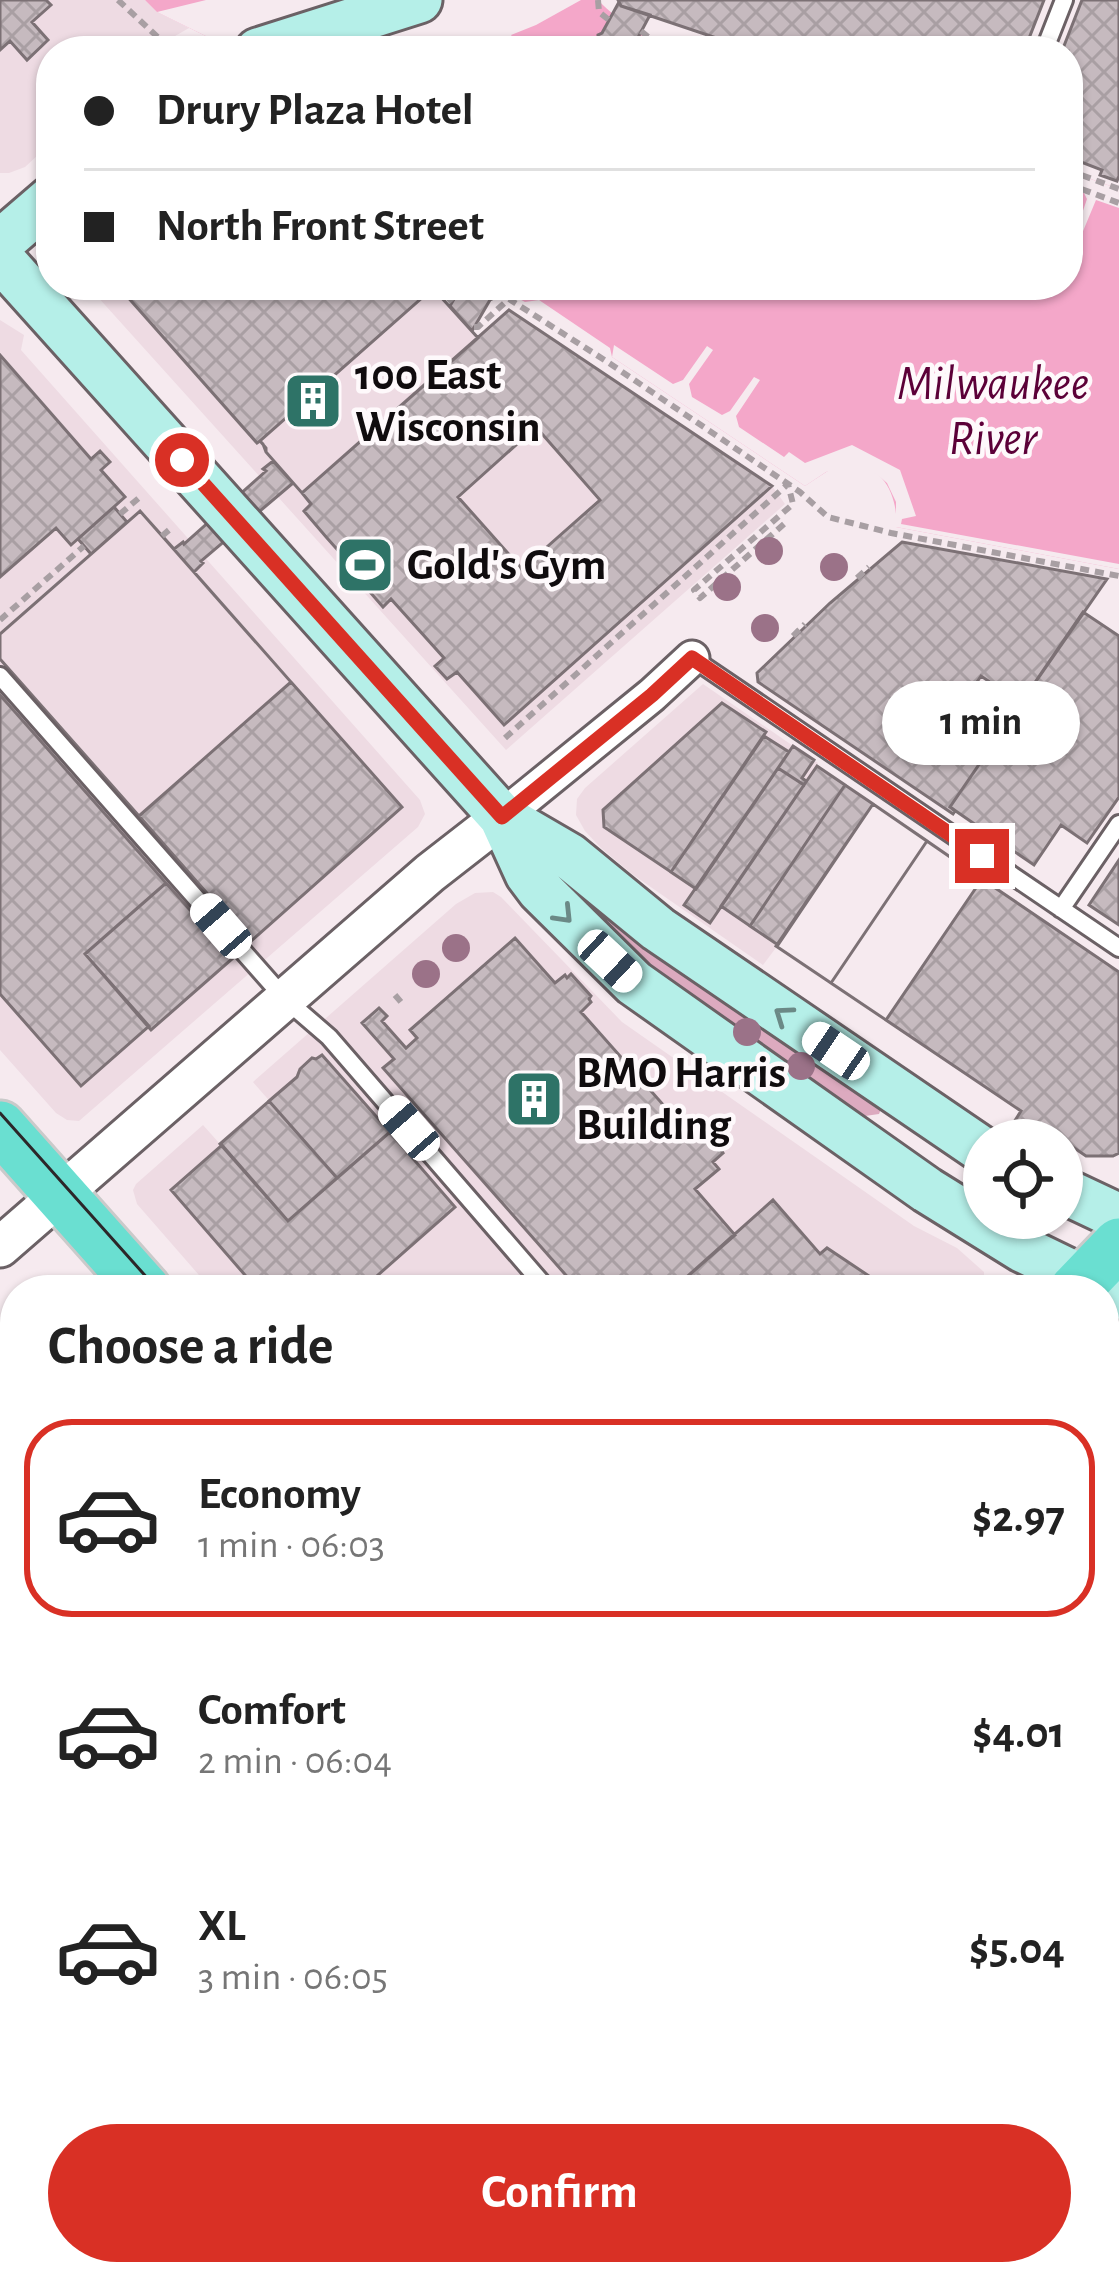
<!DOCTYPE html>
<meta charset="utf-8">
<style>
:root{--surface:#fff;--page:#f6f6f6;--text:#222;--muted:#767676;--line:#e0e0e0;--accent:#d93025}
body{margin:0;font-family:"Alegreya Sans",sans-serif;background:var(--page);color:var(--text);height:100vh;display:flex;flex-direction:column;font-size:45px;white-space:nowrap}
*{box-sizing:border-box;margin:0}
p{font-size:39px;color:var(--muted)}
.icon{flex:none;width:66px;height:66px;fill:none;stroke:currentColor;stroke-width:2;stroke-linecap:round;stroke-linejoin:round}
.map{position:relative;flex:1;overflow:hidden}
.side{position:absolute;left:0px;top:1275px;width:1119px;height:1011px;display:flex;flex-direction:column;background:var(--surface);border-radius:48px 48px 0 0;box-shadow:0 3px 9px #0004}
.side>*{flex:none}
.banner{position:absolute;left:36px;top:36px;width:1047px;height:264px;border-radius:48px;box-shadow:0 3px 9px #0004;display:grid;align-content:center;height:264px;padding:0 48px;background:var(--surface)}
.controls{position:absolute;left:963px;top:1119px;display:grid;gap:24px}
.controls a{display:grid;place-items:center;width:120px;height:120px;border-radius:50%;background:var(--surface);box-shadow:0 3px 9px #0004;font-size:60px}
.end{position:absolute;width:54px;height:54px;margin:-27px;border:15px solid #d93025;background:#fff;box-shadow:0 0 0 6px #fff}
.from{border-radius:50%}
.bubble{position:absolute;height:84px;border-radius:42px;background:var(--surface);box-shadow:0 3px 9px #0004;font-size:39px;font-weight:600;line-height:84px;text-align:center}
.car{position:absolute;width:36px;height:72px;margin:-36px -18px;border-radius:15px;box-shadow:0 0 9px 3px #0007;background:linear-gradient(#fff 24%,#345 0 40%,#fff 0 76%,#345 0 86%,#fff 0)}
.banner b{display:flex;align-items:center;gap:42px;height:114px;font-size:45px}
.banner b+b{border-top:3px solid var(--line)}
.banner i{width:30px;height:30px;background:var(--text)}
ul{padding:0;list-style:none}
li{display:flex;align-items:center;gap:36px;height:198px;margin:0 24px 18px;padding:0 24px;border:6px solid transparent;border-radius:48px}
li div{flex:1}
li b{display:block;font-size:45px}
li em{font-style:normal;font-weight:600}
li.selected{border-color:var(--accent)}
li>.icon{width:108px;height:108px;stroke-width:1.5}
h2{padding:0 48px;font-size:54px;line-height:144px}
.button{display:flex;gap:24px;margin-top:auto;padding:24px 48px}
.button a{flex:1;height:138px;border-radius:72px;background:var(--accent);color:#fff;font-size:48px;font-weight:600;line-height:138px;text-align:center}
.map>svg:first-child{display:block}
</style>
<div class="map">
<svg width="1119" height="2284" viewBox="0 0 1119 2284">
<defs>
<pattern id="building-cross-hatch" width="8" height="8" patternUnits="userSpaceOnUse" patternTransform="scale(3)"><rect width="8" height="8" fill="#c6babf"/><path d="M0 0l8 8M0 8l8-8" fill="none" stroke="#a99fa3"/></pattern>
</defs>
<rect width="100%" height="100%" fill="#f6eaef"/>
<path fill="#eedbe3" d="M0 0H145L157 12 189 28 149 51H51V143L25 167 9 173H0Z
M87 285H431L477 337 509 310 772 486 785 504 506 750Z
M0 320 24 335 21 350 420 800 425 814 418 827 79 1121 67 1120 56 1113 0 1050Z
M703 684 818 763 778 945 763 965 632 874 601 848 585 831 576 815 577 799 585 788Z
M493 892 501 897 622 1022 914 1226 957 1248 984 1272V1290H212L137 1204 133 1190 136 1184 203 1125 289 1221 337 1178 253 1082 456 904 475 893Z
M0 2063 15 2080V2156L0 2169Z
M41 2271H187L199 2284H26Z
M298 2271H672L657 2284H610L587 2280 582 2284H310Z"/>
<path fill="#dcaabf" d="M567 881 652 953 881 1109 879 1114 858 1117 658 978 562 885Z
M1104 1594 1119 1611V1676L1104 1690Z"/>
<path fill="#f4a7c9" d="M145 0H598C621 25 651 37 682 51H230L228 47 157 12Z
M1068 171 1119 189V569L896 527C899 495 880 456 839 466 827 470 816 479 805 486L612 357 610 348 539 300 525 302 494 285H1068Z"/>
<path fill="#f6eaef" d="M206 0H581L536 25 511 35 519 46 514 51H508L498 40 460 51H230L228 47 157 12Z
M1068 171 1119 189V208L1096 200 1081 236 1075 234 1087 199 1084 193 1068 188Z
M614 345 673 384 683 380 707 346 713 350 689 384 692 397 722 415 730 411 754 377 760 380 736 416 739 427 784 457 789 452 805 463 852 445 900 470 916 516 902 519 901 524 1119 564V569L896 527V502L887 483 879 476 869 470 848 465 826 472 805 486 612 357Z"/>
<path fill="url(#building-cross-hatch)" stroke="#7c7175" stroke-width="3" fill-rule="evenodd" d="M0 0H46L51 5 32 22 48 40 27 60 10 41 0 50Z
M618 0H1044L1024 51H755L621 6Z
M1082 0H1119V176L1117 181 1100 175 1102 170 1068 157V51H1062Z
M619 2 621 6 650 15 633 47 634 51H593L598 40V35L602 33Z
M117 285H431L433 288 431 290 437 297 439 295 478 338 302 493 266 452 263 444 260 441 257 443Z
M462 285H498L494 293 496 297 490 300 472 331 450 306Z
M431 290 437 297 439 295 478 338 302 493 266 452V448L260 441Z
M509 310 772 486 504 725 457 672 447 679 435 666 444 658 391 599 383 607 369 591 378 583 370 575 372 572 359 558 351 565 327 538 304 511 311 504 302 493ZM536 427 600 500 522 569 458 497Z
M0 355 91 459 100 451 110 462 101 470 125 497 71 545 56 528 0 577Z
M273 461 293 483 201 561 203 563 194 572 291 682 139 816 0 659V634L140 511 174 549 183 542 184 544 266 471 263 469Z
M114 507 127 522 91 554 78 539Z
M140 511 291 682 139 816 0 659V634Z
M902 542 1107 579 1021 703 981 676 964 701 1004 728 950 807 955 811 953 814 758 682 757 673 830 603Z
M1083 612 1119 636V797L1087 843 1061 825 1034 865 950 807Z
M291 682 402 807 250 942 139 816Z
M0 695 166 883 85 954 149 1026 81 1086 0 994Z
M722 703 766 732 671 872 604 827 603 810Z
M764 736 789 752 696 889 671 872Z
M793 746 814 760 802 778 806 781 804 785 778 768Z
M817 766 845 785 750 926 721 906Z
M778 768 804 785 710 923 684 905Z
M845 785 873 804 778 945 750 926Z
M873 804 982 879 886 1020 776 946Z
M873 804 927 841 831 983 776 946Z
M927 841 982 879 886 1020 831 983Z
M1119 860V925L1089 905Z
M982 879 1119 972V1153L1113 1156H1086L1051 1132 1046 1140H1041L1014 1122 1021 1111 886 1020Z
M166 883 233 958 151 1030 85 954Z
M515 938 555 983 565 975 567 978 571 974 591 996 589 999 591 1002 581 1012 689 1134 698 1126 701 1129 705 1126 723 1146 720 1149 723 1153 713 1162 719 1169 695 1189 735 1235 672 1290H579L383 1068 394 1059 362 1023 379 1008 387 1016 382 1021 406 1048 417 1038 410 1030Z
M322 1055 390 1132 337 1178 269 1101 297 1077 300 1069 312 1058 316 1059Z
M269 1101 337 1178 288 1221 220 1144Z
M390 1132 455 1207 361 1290H258L171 1190 222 1145 288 1221Z
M773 1200 820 1254 827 1248 890 1290H672Z
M15 1326V1573L0 1556V1339Z
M8 1600 15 1609V1730L0 1743V1607Z
M1104 1690 1119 1707V2080L1104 2093V1746L1110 1741 1104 1735Z
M15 1730V1910L0 1892V1743Z
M105 2271H152L164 2284H79L92 2273 96 2272 99 2276Z
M345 2271H515L501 2284H357Z
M634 2271H672L657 2284H645Z
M723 2271H794L779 2284H734Z
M794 2271H833L818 2284H779Z
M833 2271H907L916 2281 913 2284H818Z"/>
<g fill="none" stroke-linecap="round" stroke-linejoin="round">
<defs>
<path id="service" d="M1044 51 1064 0
M692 658 1119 948
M0 676 285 999 329 1037 548 1290
M1061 909 1119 824
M0 1575 15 1591
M559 2284 573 2271"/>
<path id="minor" d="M502 817 652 695 692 658
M1104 1500 1119 1517"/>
<path id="tertiary" d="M0 1247 430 873 502 817
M1104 2258 1119 2245
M1071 2284 1088 2271"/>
<path id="secondary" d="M258 51 419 0
M0 243 51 199
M0 258 502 817 528 874 540 890 634 983 927 1190 1022 1249 1119 1296
M502 817 569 856 658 929 984 1151
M1062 1190 1119 1217
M0 2237 15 2224
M1018 2271 1029 2284"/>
<path id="primary" d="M0 1127 145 1290
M1075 1290 1119 1244
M0 1992 15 2009
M247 2271 259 2284"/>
</defs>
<use href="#service" stroke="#6b6165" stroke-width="22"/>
<use href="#minor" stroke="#6b6165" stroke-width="39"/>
<use href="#tertiary" stroke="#6b6165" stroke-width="45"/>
<use href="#secondary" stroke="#6b6165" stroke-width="51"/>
<use href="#primary" stroke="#cacaca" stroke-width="57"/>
<path stroke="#a89fa3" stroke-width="6" stroke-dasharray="9 6" stroke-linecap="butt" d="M118 0 163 42
M598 0 599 12 609 20
M641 31 665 51
M727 42 725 46 741 51
M1068 170 1119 189
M1068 184 1119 203
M437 285 452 302
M474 327H478L509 299 606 361 800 492 828 517 891 533 1119 576
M120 514 140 497
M784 524 700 598 694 590 793 504 788 484
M162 536 169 530
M857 578 869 567
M0 620 84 546
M793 636 805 624
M505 738 788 484
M395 995 401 1002
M14 2284 29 2271"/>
<use href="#service" stroke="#fff" stroke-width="16"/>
<use href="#minor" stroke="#fff" stroke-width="33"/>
<use href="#tertiary" stroke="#fff" stroke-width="39"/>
<use href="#secondary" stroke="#b5efe8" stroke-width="45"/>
<use href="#primary" stroke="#6adfd1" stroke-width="51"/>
<path stroke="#2c2729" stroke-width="3" d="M0 1113 158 1290
M0 1998 15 2015
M243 2271 255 2284
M1045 2271 1049 2284"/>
</g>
<g fill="#9b7288">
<circle cx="769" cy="551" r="14"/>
<circle cx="834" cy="567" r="14"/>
<circle cx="727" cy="587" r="14"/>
<circle cx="765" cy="628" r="14"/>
<circle cx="456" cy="948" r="14"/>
<circle cx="426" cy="974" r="14"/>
<circle cx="747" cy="1032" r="14"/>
<circle cx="801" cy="1066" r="14"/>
</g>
<defs><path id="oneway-chevron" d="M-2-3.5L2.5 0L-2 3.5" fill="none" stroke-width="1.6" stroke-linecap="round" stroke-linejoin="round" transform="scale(3)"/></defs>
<g stroke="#6b8986">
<use href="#oneway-chevron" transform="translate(564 915) rotate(46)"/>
<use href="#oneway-chevron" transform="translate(783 1015) rotate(-145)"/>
</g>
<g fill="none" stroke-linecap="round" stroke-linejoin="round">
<path stroke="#d93025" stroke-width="15" d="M182 460 502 817 652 695 692 658 982 856"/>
</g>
<defs>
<symbol id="building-square" viewBox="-11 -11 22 22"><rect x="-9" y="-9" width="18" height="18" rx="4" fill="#2e7367" stroke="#fef9fb"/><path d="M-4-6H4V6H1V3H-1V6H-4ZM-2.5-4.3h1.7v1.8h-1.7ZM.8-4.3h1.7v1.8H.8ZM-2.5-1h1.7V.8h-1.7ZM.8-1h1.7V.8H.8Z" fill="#fff"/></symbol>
<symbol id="stadium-square" viewBox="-11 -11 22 22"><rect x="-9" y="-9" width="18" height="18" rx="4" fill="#2e7367" stroke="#fef9fb"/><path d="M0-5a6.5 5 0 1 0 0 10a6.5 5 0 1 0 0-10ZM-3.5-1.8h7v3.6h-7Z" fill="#fff"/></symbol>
</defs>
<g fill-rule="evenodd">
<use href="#building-square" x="280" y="368" width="66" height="66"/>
<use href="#stadium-square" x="332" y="532" width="66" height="66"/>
<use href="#building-square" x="501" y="1066" width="66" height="66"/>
</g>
<g text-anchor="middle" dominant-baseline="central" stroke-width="9" stroke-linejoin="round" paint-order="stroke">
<g font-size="45" font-weight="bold" fill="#100c0e" stroke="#fef9fb" text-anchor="start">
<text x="355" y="375">100 East<tspan x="355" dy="52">Wisconsin</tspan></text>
<text x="407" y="565">Gold's Gym</text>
<text x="576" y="1073">BMO Harris<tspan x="576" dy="52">Building</tspan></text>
</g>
<g font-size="48" font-style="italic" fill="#5c0038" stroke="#fef9fb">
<text x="993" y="385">Milwaukee<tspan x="993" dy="55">River</tspan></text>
</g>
</g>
</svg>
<div class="controls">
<a><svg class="icon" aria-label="locate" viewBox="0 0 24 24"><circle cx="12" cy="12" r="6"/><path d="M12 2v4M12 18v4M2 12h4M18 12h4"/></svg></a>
</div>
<i class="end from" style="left:182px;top:460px"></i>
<i class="end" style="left:982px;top:856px"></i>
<div class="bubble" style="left:882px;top:681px;width:198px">1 min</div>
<i class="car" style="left:221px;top:926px;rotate:319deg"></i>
<i class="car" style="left:610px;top:961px;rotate:133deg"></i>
<i class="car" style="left:836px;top:1051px;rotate:304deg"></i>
<i class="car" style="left:409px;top:1128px;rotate:319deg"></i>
<div class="banner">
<b><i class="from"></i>Drury Plaza Hotel</b>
<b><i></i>North Front Street</b>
</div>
<section class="side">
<h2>Choose a ride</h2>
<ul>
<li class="selected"><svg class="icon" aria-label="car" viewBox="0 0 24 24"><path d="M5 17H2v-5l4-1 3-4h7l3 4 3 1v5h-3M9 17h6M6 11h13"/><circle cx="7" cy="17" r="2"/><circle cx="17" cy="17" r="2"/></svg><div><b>Economy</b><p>1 min · 06:03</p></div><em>$2.97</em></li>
<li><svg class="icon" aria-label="car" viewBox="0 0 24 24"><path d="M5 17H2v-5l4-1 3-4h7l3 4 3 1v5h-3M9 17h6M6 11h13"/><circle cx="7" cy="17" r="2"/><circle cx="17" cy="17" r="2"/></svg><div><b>Comfort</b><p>2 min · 06:04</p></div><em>$4.01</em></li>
<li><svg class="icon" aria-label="car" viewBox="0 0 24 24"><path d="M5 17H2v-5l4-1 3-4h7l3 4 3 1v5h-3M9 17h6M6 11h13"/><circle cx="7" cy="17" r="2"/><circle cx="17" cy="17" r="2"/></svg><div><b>XL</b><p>3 min · 06:05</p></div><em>$5.04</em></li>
</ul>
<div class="button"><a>Confirm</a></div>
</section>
</div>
